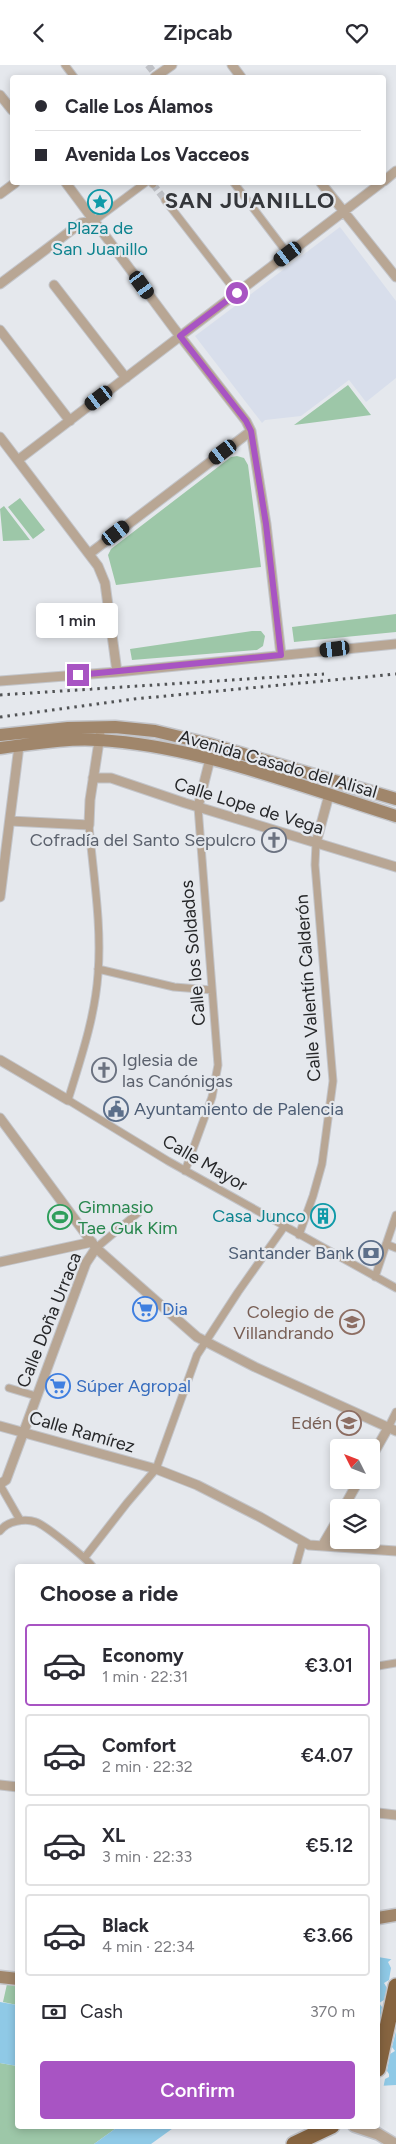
<!DOCTYPE html>
<meta charset="utf-8">
<style>
:root{--surface:#fff;--page:#f7f7f7;--text:#2b2b33;--muted:#7c7c81;--line:#e1e1e2;--accent:#a854c3}
body{margin:0;font-family:Figtree,sans-serif;background:var(--page);color:var(--text);height:100vh;display:flex;flex-direction:column;font-size:19px;white-space:nowrap}
*{box-sizing:border-box;margin:0}
p{font-size:16px;color:var(--muted)}
.icon{flex:none;width:28px;height:28px;fill:none;stroke:currentColor;stroke-width:2;stroke-linecap:round;stroke-linejoin:round}
.map{position:relative;flex:1;overflow:hidden}
.sheet{position:absolute;left:15px;top:1499px;width:365px;height:565px;display:flex;flex-direction:column;background:var(--surface);border-radius:5px;box-shadow:0 2px 8px #0003}
.sheet>*{flex:none}
.guide{position:absolute;left:10px;top:10px;width:376px;height:110px;border-radius:5px;box-shadow:0 2px 8px #0003;display:grid;align-content:center;height:110px;padding:0 25px;background:var(--surface)}
.needle{width:32px;rotate:312deg}
.tools{position:absolute;left:330px;top:1374px;display:grid;gap:10px}
.tools a{display:grid;place-items:center;width:50px;height:50px;border-radius:5px;background:var(--surface);box-shadow:0 2px 8px #0003;font-size:25px}
.end{position:absolute;width:22px;height:22px;margin:-11px;border:6px solid #a854c3;background:#fff;box-shadow:0 0 0 2px #fff}
.from{border-radius:50%}
.bubble{position:absolute;height:35px;border-radius:5px;background:var(--surface);box-shadow:0 2px 8px #0003;font-size:16px;font-weight:600;line-height:35px;text-align:center}
.car{position:absolute;width:15px;height:30px;margin:-15px -8px;border-radius:6px;box-shadow:0 0 4px 1px #0007;background:linear-gradient(#222 24%,#8ab4d8 0 40%,#222 0 76%,#8ab4d8 0 86%,#222 0)}
.guide b{display:flex;align-items:center;gap:18px;height:48px;font-size:19px}
.guide b+b{border-top:1px solid var(--line)}
.guide i{width:12px;height:12px;background:var(--text)}
ul{padding:0;list-style:none}
li{display:flex;align-items:center;gap:15px;height:82px;margin:0 10px 8px;padding:0 15px;border:2px solid var(--line);border-radius:5px}
li div{flex:1}
li b{display:block;font-size:19px}
li em{font-style:normal;font-weight:600}
li.selected{border-color:var(--accent)}
li>.icon{width:45px;height:45px;stroke-width:1.5}
h2{padding:0 25px;font-size:22px;line-height:60px}
.pay{display:flex;align-items:center;gap:12px;height:55px;padding:0 25px;font-size:19px}
.pay p{margin-inline-start:auto}
.cta{display:flex;gap:10px;margin-top:auto;padding:10px 25px}
.cta a{flex:1;height:58px;border-radius:5px;background:var(--accent);color:#fff;font-size:20px;font-weight:600;line-height:58px;text-align:center}
header{display:flex;justify-content:space-between;align-items:center;height:65px;padding:0 25px;background:var(--surface);font-size:22px;font-weight:600}
.map>svg:first-child{display:block}
</style>
<header><svg class="icon" aria-label="back" viewBox="0 0 24 24"><path d="M15 5l-7 7 7 7"/></svg>Zipcab<svg class="icon" aria-label="heart" viewBox="0 0 24 24"><path d="M12 20l-8-8c-3-5 5-10 8-4 3-6 11-1 8 4z"/></svg></header>
<div class="map">
<svg width="396" height="2079" viewBox="0 0 396 2079">
<rect width="100%" height="100%" fill="#e5e8ed"/>
<path fill="#d8deeb" d="M340 162 396 236V313L366 337 349 315 301 351 265 355 262 358 195 271Z"/>
<path fill="#9dc7a8" d="M348 320 371 350 294 360Z
M237 391 244 393 248 400 261 502 116 520 108 490 111 484 231 392Z
M20 433 45 465 33 474 8 442Z
M4 441 30 475 3 476 0 444Z
M396 549V567L294 577 292 562Z
M252 566H261L265 571 263 581 257 585 132 595 130 584Z
M7 1919 17 1920V1940L3 1937Z
M0 1998 17 2001 18 2061H119L94 2079H0Z"/>
<path fill="#8fc9e6" d="M378 1892 396 1895V2020L378 2021Z
M0 1937 17 1940V2001L0 1998Z
M119 2061H176L151 2079H94Z"/>
<path fill="#e5e8ed" d="M394 1892 396 1893V1966L392 1982 395 1986 390 1989 387 2006 389 2009V2012L385 2014 383 2024H378V1955H380L382 1942 379 1938 384 1935 387 1923 384 1918 389 1915 391 1903 388 1897Z"/>
<g fill="none" stroke-linecap="round" stroke-linejoin="round">
<path stroke="#bfc1c6" stroke-width="7" stroke-dasharray="7 3.5" stroke-linecap="butt" d="M148 0 157 11
M153 119 165 135"/>
<defs>
<path id="pedestrian" d="M65 0 74 12
M152 118 153 119
M234 118 288 189
M165 135 237 228
M94 156 145 118
M89 760C93 809 102 859 98 909 95 952 81 993 68 1035L168 1096 396 1223
M98 904 174 922 212 925
M185 1106 212 1032 218 1000 198 742
M299 1170 313 1131 322 1099 333 1016 315 800 316 778
M386 1179 396 1183
M96 1183 139 1147
M375 1212 396 1150
M9 1323 36 1331
M388 1363 396 1347
M0 1420 20 1455
M0 1466C7 1456 25 1453 36 1457 45 1460 86 1493 92 1501
M85 1492 127 1438 156 1404 197 1290 238 1227 284 1162
M296 1501 303 1476
M378 1601 396 1598"/>
<path id="minor" d="M232 0 241 12
M155 12 172 0
M0 30 12 45
M384 116 396 106
M66 118 173 262 246 356 251 366 266 459 281 590
M321 118 396 212
M0 129 15 118
M0 219 81 158 94 156
M54 220 126 313
M0 265 70 356
M0 372 98 501 105 518 117 607
M18 395 381 118
M89 489 251 366
M0 616 117 607 396 579
M93 713H111L185 738 396 802
M198 742 210 694
M10 756 89 760 90 735 100 670
M316 778 329 730
M0 832 19 681
M0 995 68 1035
M0 1053 96 1183 197 1272 255 1302 396 1366
M0 1197 92 1177
M0 1361 156 1404 197 1420 260 1452 309 1480 396 1486
M371 1393 388 1363
M0 1419 6 1415 76 1225 86 1198 96 1183
M344 1442 359 1415
M322 1481 339 1452
M0 1720 18 1722
M378 1748 396 1750"/>
<path id="tertiary" d="M354 2061 378 2069 393 2078"/>
<path id="secondary" d="M0 670 68 663 115 662 155 666 209 679 396 734
M0 683C33 679 66 673 98 675 195 680 303 722 396 751
M378 1853 396 1850
M0 1912 18 1914"/>
<path id="trunk" d="M378 2004 396 1921
M294 2079 332 2061"/>
</defs>
<use href="#pedestrian" stroke="#c3c5ca" stroke-width="9"/>
<use href="#minor" stroke="#c3c5ca" stroke-width="11"/>
<use href="#tertiary" stroke="#c3c5ca" stroke-width="14"/>
<use href="#secondary" stroke="#c3c5ca" stroke-width="15"/>
<use href="#trunk" stroke="#c3c5ca" stroke-width="18"/>
<use href="#pedestrian" stroke="#b8a694" stroke-width="7"/>
<use href="#minor" stroke="#b8a694" stroke-width="9"/>
<use href="#tertiary" stroke="#b8a694" stroke-width="11"/>
<use href="#secondary" stroke="#a0866b" stroke-width="12"/>
<use href="#trunk" stroke="#866440" stroke-width="15"/>
<path stroke="#515355" stroke-width="3" stroke-dasharray="2.5 5" stroke-linecap="butt" d="M0 630 324 609
M0 652 134 634 396 609"/>
</g>
<g fill="none" stroke-linecap="round" stroke-linejoin="round">
<path stroke="#a854c3" stroke-width="6" d="M78 610 281 590 266 459 251 366 246 356 180 271 237 228"/>
</g>
<defs>
<symbol id="sight-ring" viewBox="-11 -11 22 22"><circle r="9.5" fill="#e5e8ed" stroke="#0f9aa8" stroke-width="1.5"/><path d="M0-6L1.8-2.2L6-1.7L2.9 1.2L3.7 5.4L0 3.3L-3.7 5.4L-2.9 1.2L-6-1.7L-1.8-2.2Z" fill="#0f9aa8"/></symbol>
<symbol id="church-ring" viewBox="-11 -11 22 22"><circle r="9.5" fill="#e5e8ed" stroke="#6b7280" stroke-width="1.5"/><path d="M-1.2-6h2.4v3.5h3.3v2.4h-3.3V6h-2.4V-.1h-3.3v-2.4h3.3Z" fill="#6b7280"/></symbol>
<symbol id="civic-ring" viewBox="-11 -11 22 22"><circle r="9.5" fill="#e5e8ed" stroke="#5c6f8a" stroke-width="1.5"/><path d="M-.6-6.5H3V-4.5H.6V-3L4-1V1h2V6H-6V1h2V-1L-.6-3ZM-1.2 2.5V6h2.4V2.5Z" fill="#5c6f8a"/></symbol>
<symbol id="building-ring" viewBox="-11 -11 22 22"><circle r="9.5" fill="#e5e8ed" stroke="#0f9aa8" stroke-width="1.5"/><path d="M-4-6H4V6H1V3H-1V6H-4ZM-2.5-4.3h1.7v1.8h-1.7ZM.8-4.3h1.7v1.8H.8ZM-2.5-1h1.7V.8h-1.7ZM.8-1h1.7V.8H.8Z" fill="#0f9aa8"/></symbol>
<symbol id="stadium-ring" viewBox="-11 -11 22 22"><circle r="9.5" fill="#e5e8ed" stroke="#2e9e5b" stroke-width="1.5"/><path d="M0-5a6.5 5 0 1 0 0 10a6.5 5 0 1 0 0-10ZM-3.5-1.8h7v3.6h-7Z" fill="#2e9e5b"/></symbol>
<symbol id="bank-ring" viewBox="-11 -11 22 22"><circle r="9.5" fill="#e5e8ed" stroke="#5c6f8a" stroke-width="1.5"/><path d="M-6-4H6V4H-6ZM0-2.3a2.3 2.3 0 1 0 0 4.6a2.3 2.3 0 1 0 0-4.6Z" fill="#5c6f8a"/></symbol>
<symbol id="supermarket-ring" viewBox="-11 -11 22 22"><circle r="9.5" fill="#e5e8ed" stroke="#3f7fe0" stroke-width="1.5"/><path d="M-6-5.5h2.5l.6 2H6L4.5 2H-2.5L-4.4-4H-6ZM-1.5 3.2a1.3 1.3 0 1 0 .1 0ZM3 3.2a1.3 1.3 0 1 0 .1 0Z" fill="#3f7fe0"/></symbol>
<symbol id="school-ring" viewBox="-11 -11 22 22"><circle r="9.5" fill="#e5e8ed" stroke="#8d6e63" stroke-width="1.5"/><path d="M0-5L7-2L0 1L-7-2ZM-4 1L0 2.5L4 1V4Q0 6-4 4Z" fill="#8d6e63"/></symbol>
</defs>
<g fill-rule="evenodd">
<use href="#sight-ring" x="86" y="123" width="28" height="28"/>
<use href="#church-ring" x="260" y="761" width="28" height="28"/>
<use href="#church-ring" x="90" y="991" width="28" height="28"/>
<use href="#civic-ring" x="102" y="1030" width="28" height="28"/>
<use href="#building-ring" x="309" y="1137" width="28" height="28"/>
<use href="#stadium-ring" x="46" y="1138" width="28" height="28"/>
<use href="#bank-ring" x="357" y="1174" width="28" height="28"/>
<use href="#supermarket-ring" x="131" y="1230" width="28" height="28"/>
<use href="#school-ring" x="338" y="1243" width="28" height="28"/>
<use href="#supermarket-ring" x="44" y="1307" width="28" height="28"/>
<use href="#school-ring" x="335" y="1344" width="28" height="28"/>
</g>
<g text-anchor="middle" dominant-baseline="central" stroke-width="4.5" stroke-linejoin="round" paint-order="stroke">
<g font-size="18" fill="#0d838f" stroke="#e5e8ed">
<text x="100" y="163">Plaza de<tspan x="100" dy="21">San Juanillo</tspan></text>
<text x="306" y="1151" text-anchor="end">Casa Junco</text>
</g>
<g font-size="18" fill="#262729" stroke="#e5e8ed">
<text transform="translate(278 699) rotate(16)">Avenida Casado del Alisal</text>
<text transform="translate(249 741) rotate(17)">Calle Lope de Vega</text>
<text transform="translate(193 888) rotate(-95)">Calle los Soldados</text>
<text transform="translate(308 923) rotate(-94)">Calle Valentín Calderón</text>
<text transform="translate(205 1098) rotate(30)">Calle Mayor</text>
<text transform="translate(49 1255) rotate(-68)">Calle Doña Urraca</text>
<text transform="translate(82 1367) rotate(16)">Calle Ramírez</text>
</g>
<g font-size="18" fill="#5b616d" stroke="#e5e8ed" text-anchor="end">
<text x="256" y="775">Cofradía del Santo Sepulcro</text>
<text x="122" y="995" text-anchor="start">Iglesia de<tspan x="122" dy="21">las Canónigas</tspan></text>
</g>
<g font-size="18" fill="#4e5e75" stroke="#e5e8ed" text-anchor="start">
<text x="134" y="1044">Ayuntamiento de Palencia</text>
<text x="354" y="1188" text-anchor="end">Santander Bank</text>
</g>
<g font-size="18" fill="#27864d" stroke="#e5e8ed" text-anchor="start">
<text x="78" y="1142">Gimnasio<tspan x="78" dy="21">Tae Guk Kim</tspan></text>
</g>
<g font-size="18" fill="#366cbe" stroke="#e5e8ed" text-anchor="start">
<text x="162" y="1244">Dia</text>
<text x="76" y="1321">Súper Agropal</text>
</g>
<g font-size="18" fill="#785e54" stroke="#e5e8ed" text-anchor="end">
<text x="334" y="1247">Colegio de<tspan x="334" dy="21">Villandrando</tspan></text>
<text x="332" y="1358">Edén</text>
</g>
<g font-size="22" font-weight="bold" letter-spacing="1" fill="#35373b" stroke="#e5e8ed">
<text x="250" y="135">SAN JUANILLO</text>
</g>
</g>
</svg>
<div class="tools">
<a><svg class="needle" viewBox="-14 -14 28 28"><path d="M0-13l5 13h-10z" fill="#e53935"/><path d="M0 13l5-13h-10z" fill="#7c7c81"/></svg></a>
<a><svg class="icon" aria-label="layers" viewBox="0 0 24 24"><path d="M12 4l9 5-9 5-9-5zM3 14l9 5 9-5"/></svg></a>
</div>
<i class="end from" style="left:237px;top:228px"></i>
<i class="end" style="left:78px;top:610px"></i>
<div class="bubble" style="left:36px;top:538px;width:82px">1 min</div>
<i class="car" style="left:288px;top:189px;rotate:233deg"></i>
<i class="car" style="left:142px;top:220px;rotate:144deg"></i>
<i class="car" style="left:99px;top:333px;rotate:233deg"></i>
<i class="car" style="left:223px;top:387px;rotate:233deg"></i>
<i class="car" style="left:116px;top:468px;rotate:53deg"></i>
<i class="car" style="left:335px;top:584px;rotate:263deg"></i>
<div class="guide">
<b><i class="from"></i>Calle Los Álamos</b>
<b><i></i>Avenida Los Vacceos</b>
</div>
<section class="sheet">
<h2>Choose a ride</h2>
<ul>
<li class="selected"><svg class="icon" aria-label="car" viewBox="0 0 24 24"><path d="M5 17H2v-5l4-1 3-4h7l3 4 3 1v5h-3M9 17h6M6 11h13"/><circle cx="7" cy="17" r="2"/><circle cx="17" cy="17" r="2"/></svg><div><b>Economy</b><p>1 min · 22:31</p></div><em>€3.01</em></li>
<li><svg class="icon" aria-label="car" viewBox="0 0 24 24"><path d="M5 17H2v-5l4-1 3-4h7l3 4 3 1v5h-3M9 17h6M6 11h13"/><circle cx="7" cy="17" r="2"/><circle cx="17" cy="17" r="2"/></svg><div><b>Comfort</b><p>2 min · 22:32</p></div><em>€4.07</em></li>
<li><svg class="icon" aria-label="car" viewBox="0 0 24 24"><path d="M5 17H2v-5l4-1 3-4h7l3 4 3 1v5h-3M9 17h6M6 11h13"/><circle cx="7" cy="17" r="2"/><circle cx="17" cy="17" r="2"/></svg><div><b>XL</b><p>3 min · 22:33</p></div><em>€5.12</em></li>
<li><svg class="icon" aria-label="car" viewBox="0 0 24 24"><path d="M5 17H2v-5l4-1 3-4h7l3 4 3 1v5h-3M9 17h6M6 11h13"/><circle cx="7" cy="17" r="2"/><circle cx="17" cy="17" r="2"/></svg><div><b>Black</b><p>4 min · 22:34</p></div><em>€3.66</em></li>
</ul>
<div class="pay"><svg class="icon" aria-label="cash" viewBox="0 0 24 24"><path d="M3 7h18v10H3z"/><circle cx="12" cy="12" r="2"/></svg>Cash<p>370 m</p></div>
<div class="cta"><a>Confirm</a></div>
</section>
</div>
